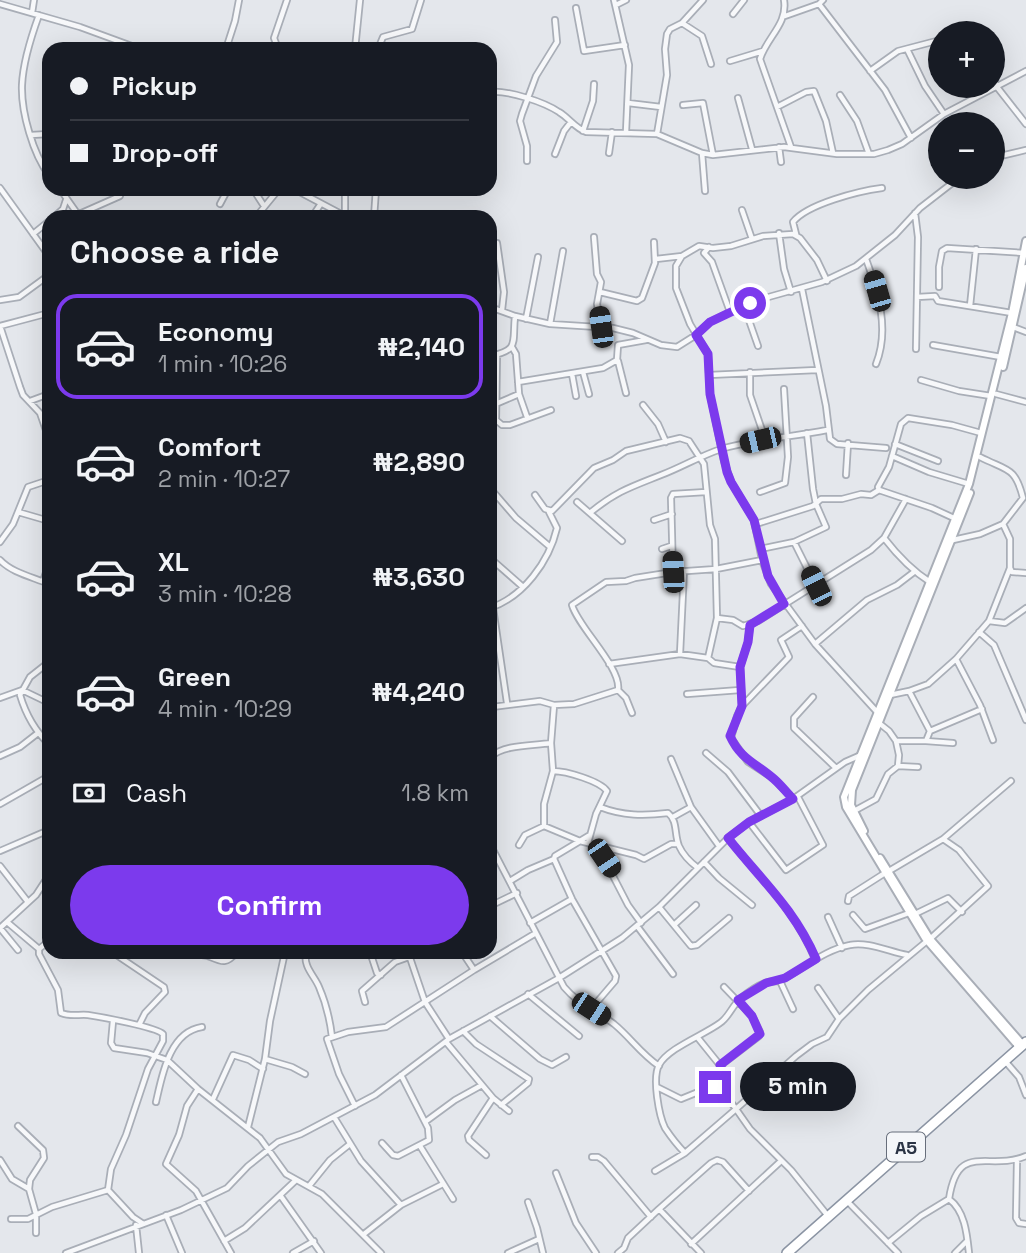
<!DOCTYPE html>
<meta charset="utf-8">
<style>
:root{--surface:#171b24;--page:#242831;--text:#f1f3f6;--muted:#9ea1a6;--line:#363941;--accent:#7c3aed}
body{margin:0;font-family:"Space Grotesk",sans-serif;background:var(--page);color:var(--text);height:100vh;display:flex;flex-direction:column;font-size:26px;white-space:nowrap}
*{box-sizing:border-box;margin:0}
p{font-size:23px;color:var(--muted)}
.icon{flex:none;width:38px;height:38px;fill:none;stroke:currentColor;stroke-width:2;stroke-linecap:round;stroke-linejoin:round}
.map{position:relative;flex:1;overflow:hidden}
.side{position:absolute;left:42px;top:210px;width:455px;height:749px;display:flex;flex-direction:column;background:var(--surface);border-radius:21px;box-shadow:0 7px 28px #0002}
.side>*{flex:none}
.guide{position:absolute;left:42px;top:42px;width:455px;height:154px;border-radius:21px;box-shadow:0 7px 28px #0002;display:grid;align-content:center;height:154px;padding:0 28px;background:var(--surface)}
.buttons{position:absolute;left:928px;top:21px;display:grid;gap:14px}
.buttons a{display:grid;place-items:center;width:77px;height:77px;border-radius:50%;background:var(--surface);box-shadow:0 7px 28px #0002;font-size:35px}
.end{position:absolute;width:32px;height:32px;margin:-16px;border:9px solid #7c3aed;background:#fff;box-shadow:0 0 0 4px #fff}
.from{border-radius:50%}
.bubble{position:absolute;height:49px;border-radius:24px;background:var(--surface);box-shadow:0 7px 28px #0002;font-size:23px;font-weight:700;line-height:49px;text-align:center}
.car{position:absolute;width:21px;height:42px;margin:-21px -10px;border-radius:9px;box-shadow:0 0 5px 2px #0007;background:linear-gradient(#222 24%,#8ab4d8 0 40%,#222 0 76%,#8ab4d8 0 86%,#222 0)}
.guide b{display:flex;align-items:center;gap:24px;height:66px;font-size:26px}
.guide b+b{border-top:2px solid var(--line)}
.guide i{width:18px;height:18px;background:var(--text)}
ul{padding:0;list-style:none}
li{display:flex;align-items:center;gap:21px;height:105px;margin:0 14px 10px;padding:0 14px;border:4px solid transparent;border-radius:21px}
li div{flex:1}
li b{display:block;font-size:26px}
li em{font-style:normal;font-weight:700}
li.selected{border-color:var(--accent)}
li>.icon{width:63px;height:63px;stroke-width:1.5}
h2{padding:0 28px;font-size:32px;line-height:84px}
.pay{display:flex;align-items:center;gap:18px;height:77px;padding:0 28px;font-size:26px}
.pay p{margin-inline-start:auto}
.action{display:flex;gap:14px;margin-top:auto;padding:14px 28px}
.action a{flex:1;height:80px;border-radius:42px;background:var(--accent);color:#fff;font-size:28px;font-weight:700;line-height:80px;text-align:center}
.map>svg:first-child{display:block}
</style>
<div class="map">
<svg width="1026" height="1253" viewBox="0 0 1026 1253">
<rect width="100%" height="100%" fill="#e4e7ec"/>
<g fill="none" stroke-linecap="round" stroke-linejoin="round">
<defs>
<path id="street" d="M614 0 629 65 626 132
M784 0C788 24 767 37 760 59L791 147
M823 0 819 4 885 90 911 138
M0 4 80 27 140 49
M616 5 626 0
M576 8 584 51 625 45
M32 13 34 0
M733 14 744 0
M39 15C31 37 23 62 22 85 21 112 33 154 49 175
M785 16 819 4
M682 23 702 36 711 64
M956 33 972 28 976 33
M226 49 235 21 239 0
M278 49 274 38 287 0
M355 49 360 0
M378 49 383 37 412 29 421 0
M907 49 925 86 944 114
M730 61 763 51
M870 71 898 51 940 40
M992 76 997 87 1026 124
M490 92C508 90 544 102 559 112 569 118 575 128 586 132L657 134 702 153 713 155 784 147 837 154H874L888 150 902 144 944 114 1026 71
M840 95 857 121 869 154
M738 98 752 149
M628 103 661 107
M683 105 703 103 713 155
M777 107 806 92 814 91 826 121 833 153
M583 131 593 101 594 84
M657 134 667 75 665 49 667 34 670 29 682 23 703 0
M31 135 49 134
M779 147 781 162
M609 153 612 132
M702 153 705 191
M555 154 564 131 571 122
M992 158 1026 150
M527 161V146L520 121 522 114 536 76 557 42 555 20
M0 188 49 256
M60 189 79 216
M253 189 264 206
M294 189 345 216
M220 204 228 189
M742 210 752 239
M915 213 918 237 916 349
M77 215 120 196 121 189
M345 216V189
M54 217 63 209 66 200
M256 217 279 189
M312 217 320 205
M374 217 376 189
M779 233 784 269 791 292
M33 234 49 221
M796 234 793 222C807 204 859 191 882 188
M594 237 597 274 601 282 597 304 601 327
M497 243 504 292 502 310
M709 247 704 253 712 262 730 312
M682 256 676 266V288L690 324 708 354 710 394 724 461 731 482 754 520 762 560 771 584 815 644 877 712
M656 259 682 256 699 246 713 248 731 246 763 236 793 234 800 238 817 260 827 281
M866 259C878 292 890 329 876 364
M939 287V267L942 251 947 248 1024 253
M802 289 826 406 830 439 837 444 886 448
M600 292 637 301 642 298 655 263 654 242
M917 297 935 296 938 301 1012 313
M0 300 19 297 49 275
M744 306 758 346
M970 306 976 249
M490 307 515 316 550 324 613 328 633 333 661 345 677 347 696 335 710 322 730 312 765 298 822 282 856 266 895 235 920 208 960 177
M526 319 538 257
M550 324 563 251
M0 326 20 387 23 395 40 413 49 439
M0 326 49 313
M1013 327 1026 332
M933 345 1001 357
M512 347 516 354 519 394 527 417
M490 356C520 350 512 343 515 316
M618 361 626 393
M583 372 589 394
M750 372V395L762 430 760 439
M572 374 576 396
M709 375 817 370
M921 380 959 391 991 396
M518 382 603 368 617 360 618 345 646 340
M996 394 1026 402
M30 401 49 394
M498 403 519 394
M643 405 658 424 666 442
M496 420 502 425H510L551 410
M490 422 496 420 497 355
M895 444 938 461
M892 456 929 472 969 484
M846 475 848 443
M490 488 516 518 549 546
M760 492 785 483 788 457 784 389
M535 495 545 509 552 511 594 468 613 460 626 451 680 438 689 441 704 464 710 525 715 539 717 618 708 658 714 663 740 667
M577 502 622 541
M18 512 49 521
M591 512C617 491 631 487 661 475 682 467 700 456 721 449 756 439 792 437 827 430
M956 519 932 508 879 490 878 487 889 467 901 424 908 418 952 425 981 433
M654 520 672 514
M756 524 813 506 821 499H842L861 494 871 495 879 490
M1003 524 1010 539V568L1012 572 1026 573
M884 538 906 499
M953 540 980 534 1003 524 1023 498C1015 466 1007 471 980 457
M0 542 13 524 28 487 49 480
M794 542 816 586
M662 549 671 546
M760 549 794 542 826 527 816 504 813 489 807 433
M490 558 523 587
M0 560C12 573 33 577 49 584
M673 572 671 498 673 494 706 492
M43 581 49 564
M490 608C523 597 549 562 557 528L549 512
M493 608 507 703
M717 618 733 620 743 626 758 621 871 550 884 538C898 556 911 570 930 582
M989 621 1005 623 1026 608
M802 626 781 640 789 657 742 706 737 716 731 738 748 762 773 778 793 799 845 762 861 755
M979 632 994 645 1026 720
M815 644 867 600 897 585 914 572
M680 654 684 571
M956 659 980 705 993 740
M49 662 30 677 20 695C26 715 34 730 49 744
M609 664 680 654 708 658
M687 694 740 690
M890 695 909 691 928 684 956 659 989 621 1010 568
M813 697 794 718V728L836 768
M0 698 22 690 49 703
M742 706 740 667 748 642 750 625
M492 707 540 701 554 705 574 704 618 690
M632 713 626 698 618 690C622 668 578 627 572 605L606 582 626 581 635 578 673 572 716 569 762 560
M879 723 889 731 896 741H926L930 731 909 691
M930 731 982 709
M896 741 899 755 898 766
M926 741 953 743
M706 753 728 772 761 816
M0 756 20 747 38 733
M490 757C505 744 532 746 551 743
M671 759 691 807 719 846
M553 771C566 771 600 781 607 791L596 814 588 843
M0 804 49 776
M600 807C623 816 644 816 668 813 678 821 674 834 679 846 683 855 690 862 698 868
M854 811 876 799 888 774 898 766 918 767
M673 817 691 807
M749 822 786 870 823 845 798 797
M544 826V804L553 771 551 743 554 705
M590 835 555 856 554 859 572 899 616 976 615 981 591 1009
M728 838C761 880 794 908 815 959
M490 844 564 987C578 1004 597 1011 614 1024 630 1037 641 1054 659 1066
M519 845 525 835 544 826 580 841 636 855 644 859 671 844H678
M598 847 628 905 641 923
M0 851 49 830
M704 862 719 878 752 905
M0 866 28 902
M889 871 943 839 1011 781
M510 881 528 870 554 859
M848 901 849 896 885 873
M490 906 517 893
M659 907 691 946 697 945 729 918
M915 914 948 898 962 912
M853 915 865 929 909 913
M828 917 842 948
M7 922 39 949V954L58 990 61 1013C71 1017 79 1014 88 1015 101 1017 156 1027 163 1034V1041L148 1069 126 1135 111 1169 108 1190 133 1217 142 1223
M530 923 572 899
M674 925 696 905
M637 926 673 974
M0 928 36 895 49 875
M0 928 18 950
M930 939 988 886 959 850 943 839
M39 949 49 941
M112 952 164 987 165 992 145 1013 139 1025
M185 952C193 955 201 954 208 956 222 962 226 965 237 952
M306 952C303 967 314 975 319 987 326 1003 330 1020 332 1037
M370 952 377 973 381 975
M408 952 425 1002 449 1039
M462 952 474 970
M780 981 793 1009
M818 988 839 1019
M528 994 579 1036
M365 1002 362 991 395 962 409 957
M490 1016 540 1059 552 1065 566 1057
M113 1021 111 1043 114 1048 147 1053 167 1060 198 1089 260 1138 286 1174 322 1194 381 1253
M463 1031 476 1044 529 1079 528 1083 501 1105
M446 1042 493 1098 509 1111
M265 1059 292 1067 305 1074
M1005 1061 1019 1077 1026 1095
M721 1065 759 1036 760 1032 752 1016 724 987
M657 1087 681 1099 708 1088 726 1090
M198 1089 187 1106 179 1135 166 1164 196 1191 231 1253
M213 1099 233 1055 249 1060 263 1069
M156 1102C162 1076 169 1032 202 1027
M355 1106 339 1074 327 1039 348 1032 386 1027 474 970 536 933
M334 1117 361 1161 401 1205
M425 1122 455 1100 482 1085
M18 1126 43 1150 44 1158 30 1180 29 1189 36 1214V1233
M248 1127 265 1059 270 1021 285 952
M382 1143 393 1155 398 1156 429 1140 428 1128 401 1075
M420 1146 453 1199
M685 1153C678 1146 671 1137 665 1128 659 1116 652 1078 659 1065 668 1048 704 1035 720 1023 729 1017 732 1006 740 999 747 993 758 985 768 982 773 981 778 982 783 979 805 968 824 950 850 945 867 941 890 952 907 955
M486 1155 469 1140 468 1136 493 1098
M592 1157H598L604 1161 651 1217
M0 1160 12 1179 29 1189
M1017 1160 1016 1218 1019 1223 1026 1224
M655 1171 685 1153 736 1109 727 1097 723 1069 698 1038
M556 1173 576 1223 596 1253
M309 1186 330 1160 350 1144
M280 1195 321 1253
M949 1199C965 1211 967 1234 969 1253
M847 1201 898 1253
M528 1202 537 1228 543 1253
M166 1215 182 1253
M828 1216 791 1170 750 1129 736 1109 796 1056 812 1044 827 1037 839 1019 868 990 927 941
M11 1219H28L52 1207 108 1190
M136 1225 139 1253
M364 1234 401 1205 443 1184
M224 1241 245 1228 295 1181
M888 1243 921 1216 949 1199C958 1140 988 1172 1026 1156
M691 1244 781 1161
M66 1253 181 1210 227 1188 248 1166 278 1142 301 1134 375 1095 449 1039 559 978 622 938 659 907 728 838 749 822 793 799
M293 1253 314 1241
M508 1253 539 1239
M618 1253 624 1248 628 1238 659 1209
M701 1253 659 1209 711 1163 717 1160 723 1162 749 1191
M955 1253 967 1241"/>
<path id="secondary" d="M1003 367 1026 268
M864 831 851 805 852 790 970 493
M880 858 930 939 1023 1045
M1020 1048 925 938 846 807 844 797 969 484 1012 313 1026 241"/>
<path id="highway" d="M787 1253 1026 1042"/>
</defs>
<use href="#street" stroke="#a9aeb7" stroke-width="8"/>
<use href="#secondary" stroke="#a9aeb7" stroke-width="10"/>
<use href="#highway" stroke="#8b94a3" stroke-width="12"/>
<use href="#street" stroke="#f7f8fa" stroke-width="4.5"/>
<use href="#secondary" stroke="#fff" stroke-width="6"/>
<use href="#highway" stroke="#fff" stroke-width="9"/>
</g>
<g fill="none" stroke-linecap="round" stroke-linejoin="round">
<path stroke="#7c3aed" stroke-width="9" d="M715 1087 726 1090 725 1076 720 1065 760 1034 752 1016 738 1000 766 983 785 978 816 959C794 908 761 880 728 838L749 822 793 799C787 793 781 785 774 779 756 763 741 760 730 736L742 706 740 667 748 642 750 625 784 604 768 576 754 520 731 482 727 472 710 394 708 354 696 335 710 322 750 303"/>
</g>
<g text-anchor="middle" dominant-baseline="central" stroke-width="5" stroke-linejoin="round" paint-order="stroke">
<rect fill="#f4f6f9" stroke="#676e7b" stroke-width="2" x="887" y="1132.5" width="38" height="29" rx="5"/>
<g font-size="18" font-weight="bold" fill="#2b3445">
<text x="906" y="1147">A5</text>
</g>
</g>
</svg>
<div class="buttons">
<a>+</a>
<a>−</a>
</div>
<i class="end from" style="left:750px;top:303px"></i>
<i class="end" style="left:715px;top:1087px"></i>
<div class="bubble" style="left:740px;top:1062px;width:116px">5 min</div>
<i class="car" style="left:877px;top:291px;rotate:344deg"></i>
<i class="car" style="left:601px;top:327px;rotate:352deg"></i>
<i class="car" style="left:760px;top:440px;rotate:257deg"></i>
<i class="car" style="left:673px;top:572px;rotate:357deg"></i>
<i class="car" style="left:816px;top:586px;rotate:334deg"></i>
<i class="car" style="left:604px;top:858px;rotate:146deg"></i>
<i class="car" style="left:591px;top:1009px;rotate:123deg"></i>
<div class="guide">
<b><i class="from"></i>Pickup</b>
<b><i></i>Drop-off</b>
</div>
<section class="side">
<h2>Choose a ride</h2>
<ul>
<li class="selected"><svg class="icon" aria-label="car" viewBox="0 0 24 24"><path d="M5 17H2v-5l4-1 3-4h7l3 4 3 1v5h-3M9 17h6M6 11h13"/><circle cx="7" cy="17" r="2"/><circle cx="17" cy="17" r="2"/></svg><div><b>Economy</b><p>1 min · 10:26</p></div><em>₦2,140</em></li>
<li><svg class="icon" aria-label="car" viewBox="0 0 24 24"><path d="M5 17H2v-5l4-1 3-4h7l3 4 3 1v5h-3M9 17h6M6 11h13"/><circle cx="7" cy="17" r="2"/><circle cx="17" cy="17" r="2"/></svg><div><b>Comfort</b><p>2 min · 10:27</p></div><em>₦2,890</em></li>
<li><svg class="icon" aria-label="car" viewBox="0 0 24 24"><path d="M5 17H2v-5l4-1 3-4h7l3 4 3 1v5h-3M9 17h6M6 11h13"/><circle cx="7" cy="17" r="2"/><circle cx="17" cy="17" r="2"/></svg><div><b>XL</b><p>3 min · 10:28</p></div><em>₦3,630</em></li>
<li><svg class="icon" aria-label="car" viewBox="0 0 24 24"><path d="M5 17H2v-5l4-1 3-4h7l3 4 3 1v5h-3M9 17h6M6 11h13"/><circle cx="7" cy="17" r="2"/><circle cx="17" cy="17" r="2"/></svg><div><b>Green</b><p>4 min · 10:29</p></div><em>₦4,240</em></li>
</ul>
<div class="pay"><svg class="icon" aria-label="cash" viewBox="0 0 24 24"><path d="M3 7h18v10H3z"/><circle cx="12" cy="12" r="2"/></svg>Cash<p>1.8 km</p></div>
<div class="action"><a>Confirm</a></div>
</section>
</div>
